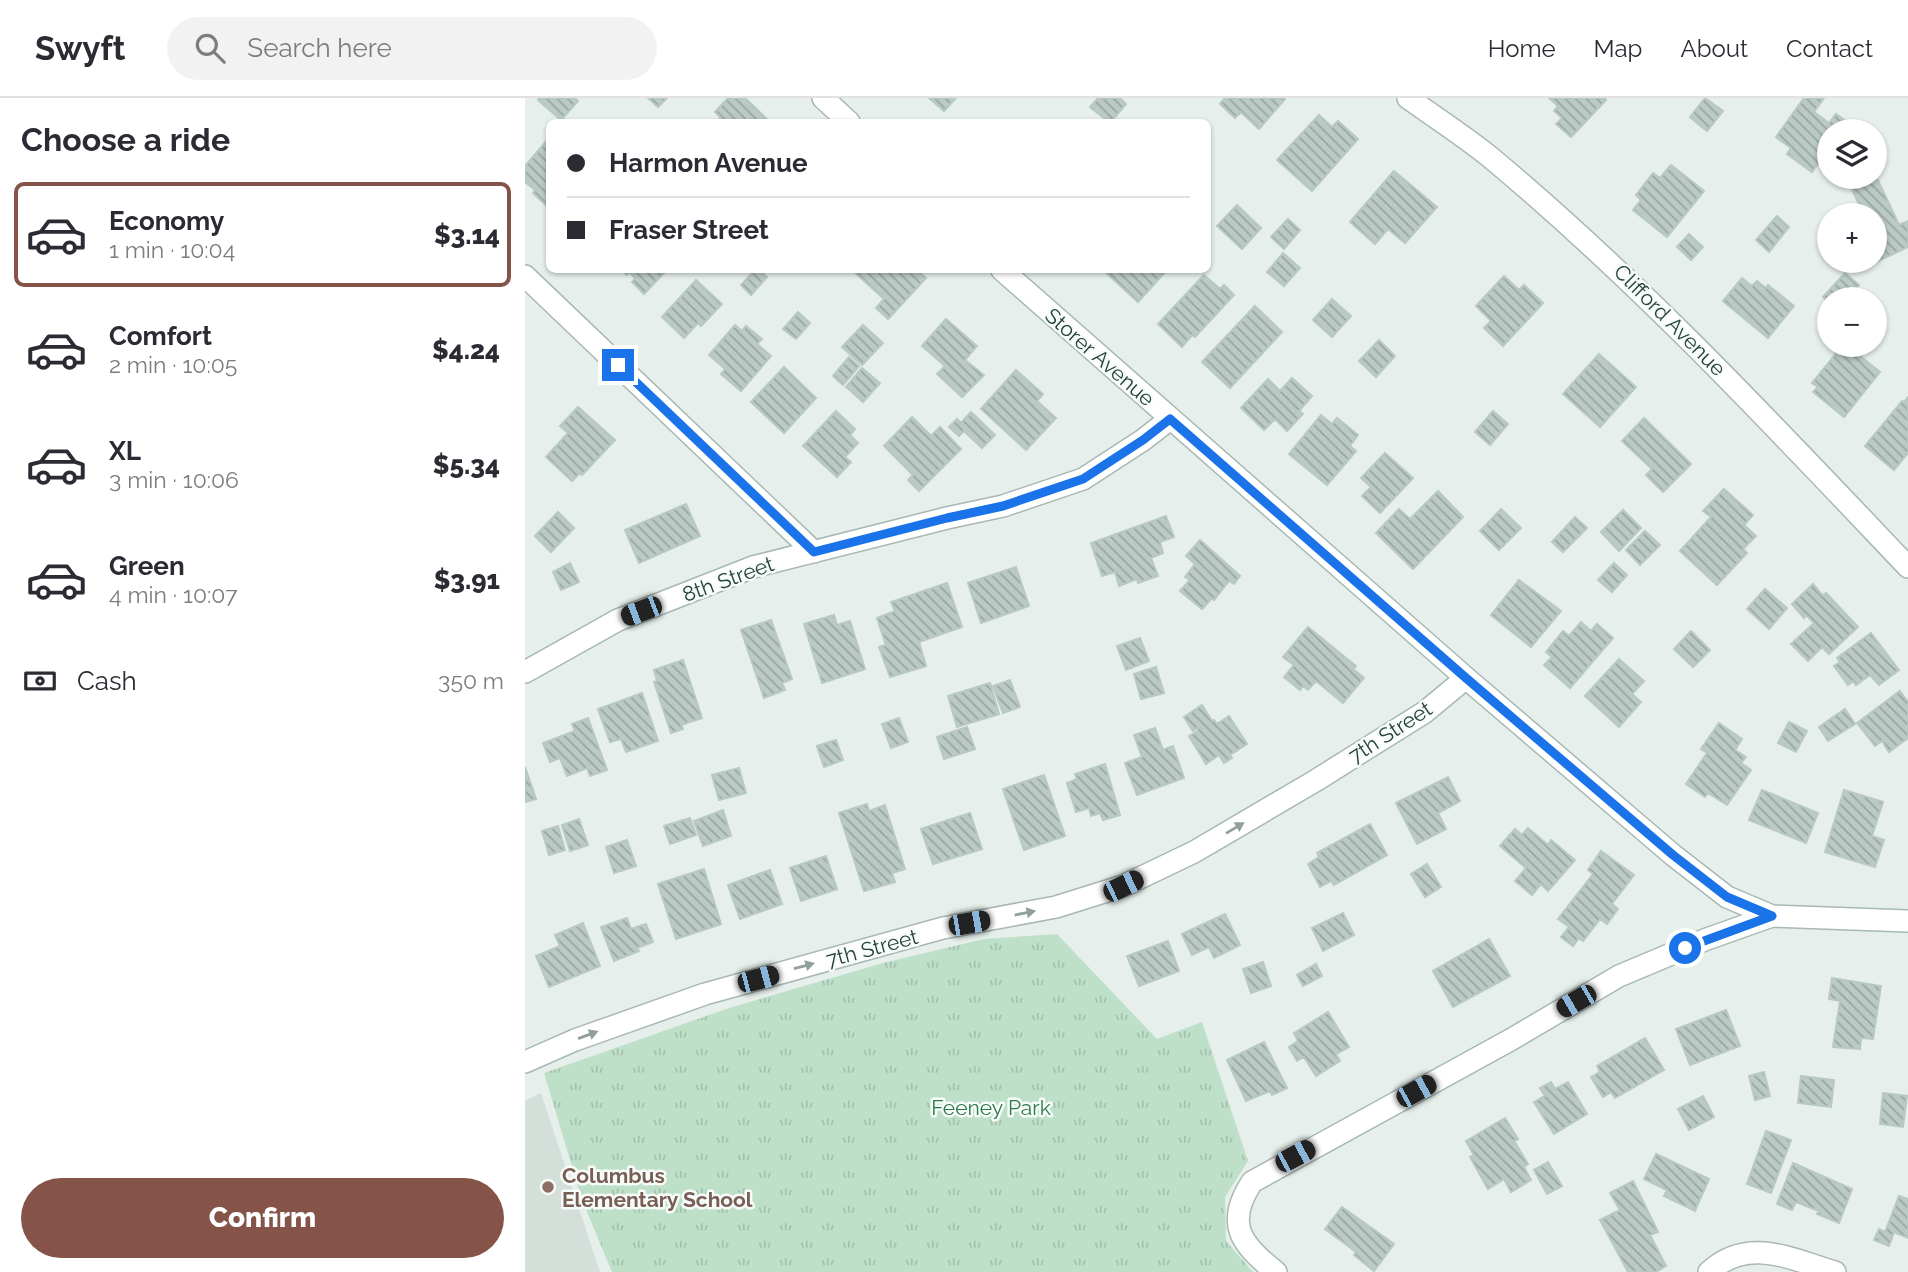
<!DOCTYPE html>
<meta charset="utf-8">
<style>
:root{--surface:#fff;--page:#f2f2f3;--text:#2b2b33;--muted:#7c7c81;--line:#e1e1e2;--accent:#855347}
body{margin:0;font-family:Raleway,sans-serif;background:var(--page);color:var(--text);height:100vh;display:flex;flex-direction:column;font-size:26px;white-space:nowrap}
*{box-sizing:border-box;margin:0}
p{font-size:23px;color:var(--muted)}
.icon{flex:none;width:38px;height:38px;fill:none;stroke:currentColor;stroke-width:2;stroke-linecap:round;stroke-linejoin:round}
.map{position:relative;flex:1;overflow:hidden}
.panel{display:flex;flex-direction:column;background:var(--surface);width:525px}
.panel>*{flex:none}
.banner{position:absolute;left:21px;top:21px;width:665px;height:154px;border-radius:10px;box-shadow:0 2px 5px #0004;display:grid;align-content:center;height:154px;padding:0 21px;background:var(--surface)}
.controls{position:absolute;left:1292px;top:21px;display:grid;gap:14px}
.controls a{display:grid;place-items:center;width:70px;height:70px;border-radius:50%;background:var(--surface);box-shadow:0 2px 5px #0004;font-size:35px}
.end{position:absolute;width:32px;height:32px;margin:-16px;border:9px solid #1a73e8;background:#fff;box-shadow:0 0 0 4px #fff}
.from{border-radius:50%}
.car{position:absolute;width:21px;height:42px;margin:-21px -10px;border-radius:9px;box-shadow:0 0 5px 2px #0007;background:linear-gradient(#222 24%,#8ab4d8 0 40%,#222 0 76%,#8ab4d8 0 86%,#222 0)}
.banner b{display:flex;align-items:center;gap:24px;height:66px;font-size:26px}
.banner b+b{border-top:2px solid var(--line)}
.banner i{width:18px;height:18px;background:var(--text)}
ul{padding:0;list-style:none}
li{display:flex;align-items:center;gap:21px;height:105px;margin:0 14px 10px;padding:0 7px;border:4px solid transparent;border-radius:10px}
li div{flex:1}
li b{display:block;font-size:26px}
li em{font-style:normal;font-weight:800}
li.active{border-color:var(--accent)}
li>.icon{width:63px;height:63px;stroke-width:1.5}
h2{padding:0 21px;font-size:32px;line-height:84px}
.pay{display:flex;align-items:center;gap:18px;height:77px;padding:0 21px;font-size:26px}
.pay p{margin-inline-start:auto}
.button{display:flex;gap:14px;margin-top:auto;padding:14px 21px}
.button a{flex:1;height:80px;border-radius:42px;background:var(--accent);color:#fff;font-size:28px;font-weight:800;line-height:80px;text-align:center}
header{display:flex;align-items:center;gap:42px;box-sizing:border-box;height:98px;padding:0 35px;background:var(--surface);border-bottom:2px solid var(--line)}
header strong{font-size:33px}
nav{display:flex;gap:38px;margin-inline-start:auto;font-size:24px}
.search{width:490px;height:63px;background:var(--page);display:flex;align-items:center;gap:18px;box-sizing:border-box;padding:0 24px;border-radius:38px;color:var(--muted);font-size:26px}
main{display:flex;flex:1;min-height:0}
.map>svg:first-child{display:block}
</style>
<header>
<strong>Swyft</strong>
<div class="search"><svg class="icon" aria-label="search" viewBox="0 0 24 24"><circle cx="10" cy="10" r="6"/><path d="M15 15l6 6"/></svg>Search here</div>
<nav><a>Home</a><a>Map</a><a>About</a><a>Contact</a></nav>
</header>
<main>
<section class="panel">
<h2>Choose a ride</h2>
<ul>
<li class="active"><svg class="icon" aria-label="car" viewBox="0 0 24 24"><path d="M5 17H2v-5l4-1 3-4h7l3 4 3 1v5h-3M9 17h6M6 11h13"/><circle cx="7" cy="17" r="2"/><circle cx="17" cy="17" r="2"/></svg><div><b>Economy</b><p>1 min · 10:04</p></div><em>$3.14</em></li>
<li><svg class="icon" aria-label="car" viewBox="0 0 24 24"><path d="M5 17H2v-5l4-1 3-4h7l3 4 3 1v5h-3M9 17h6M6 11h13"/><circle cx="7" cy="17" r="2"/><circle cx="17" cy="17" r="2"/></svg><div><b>Comfort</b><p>2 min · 10:05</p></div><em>$4.24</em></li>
<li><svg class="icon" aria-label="car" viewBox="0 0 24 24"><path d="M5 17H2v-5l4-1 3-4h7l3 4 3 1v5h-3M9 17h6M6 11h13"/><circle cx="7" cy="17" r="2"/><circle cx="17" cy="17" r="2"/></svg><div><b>XL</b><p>3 min · 10:06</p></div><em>$5.34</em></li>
<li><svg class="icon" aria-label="car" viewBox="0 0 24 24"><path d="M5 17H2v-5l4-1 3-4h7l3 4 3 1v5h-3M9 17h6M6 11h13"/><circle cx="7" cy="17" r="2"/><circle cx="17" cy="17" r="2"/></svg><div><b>Green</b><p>4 min · 10:07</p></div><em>$3.91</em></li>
</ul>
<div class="pay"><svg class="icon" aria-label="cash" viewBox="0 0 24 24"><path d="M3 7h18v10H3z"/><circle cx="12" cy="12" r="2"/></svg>Cash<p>350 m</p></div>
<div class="button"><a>Confirm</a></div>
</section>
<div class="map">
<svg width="1383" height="1174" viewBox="0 0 1383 1174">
<defs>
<pattern id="park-tufts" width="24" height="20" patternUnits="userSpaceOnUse" patternTransform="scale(1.75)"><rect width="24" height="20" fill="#bfe0c8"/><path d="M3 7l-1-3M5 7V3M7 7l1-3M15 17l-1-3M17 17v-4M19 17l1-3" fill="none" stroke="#a4c1ad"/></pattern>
<pattern id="building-back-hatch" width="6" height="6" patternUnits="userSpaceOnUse" patternTransform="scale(1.75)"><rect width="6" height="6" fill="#bbcac4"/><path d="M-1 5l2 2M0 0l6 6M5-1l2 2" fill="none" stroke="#98a6a0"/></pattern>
</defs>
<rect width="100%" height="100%" fill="#e6efeb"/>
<path fill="#d4dfda" d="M16 995 75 1174H0V1003Z"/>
<path fill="url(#park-tufts)" d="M532 836 632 941 677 924 723 1063 700 1099 701 1143 728 1174H87L57 1102 19 975 204 910 358 865 459 841Z"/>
<path fill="url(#building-back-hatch)" stroke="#b8c9c2" stroke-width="2" d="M14 0H50L53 3 36 22 13 2Z
M123 0H142L133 9Z
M203 0H220L243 22 241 24H191L196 20 190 14Z
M404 0H431L419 13Z
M573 0H595L601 6 586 24H584L565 9Z
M700 0H759L760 1 734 31 716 14 710 20 695 6Z
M1024 0H1080L1081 2 1046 39 1031 26 1037 20 1029 13 1033 8Z
M1180 0 1198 13 1182 33 1165 19Z
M1279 0H1299L1289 14 1304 25 1311 16 1326 27 1321 33H1304V57L1300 62 1297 60 1287 74 1262 56 1266 50 1251 39Z
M794 17 807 29 813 23 833 41 787 93 752 62Z
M24 40V110L8 95 10 92 0 84V68Z
M1146 67 1179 93 1142 139 1108 112 1116 102 1111 97 1128 75 1135 80Z
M869 73 912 109 880 145 863 131 850 146 825 124Z
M1326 79H1349L1351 83 1353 82 1374 127 1383 123V149L1349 165V117H1339L1322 81Z
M712 107 736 130 717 151 692 128Z
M1252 118 1264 129 1244 154 1231 142Z
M763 121 775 132 759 151 746 139Z
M1164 136 1178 149 1166 162 1152 149Z
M758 155 775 170 759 188 742 174Z
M96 172H142L119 196 107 184 110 180 104 174 102 177Z
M230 172H234L242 179 226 197 216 187Z
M327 172H392L401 180 363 221 351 210 359 201Z
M580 172H642L613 204 579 173Z
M1320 175 1334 187 1320 201H1304V205L1298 199Z
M679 177 695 191 699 187 709 197 670 239 667 237 657 249 633 226Z
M979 178 994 192 999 187 1018 205 978 248 959 230 966 223 951 208Z
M1217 180 1227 188 1232 183 1241 190 1243 187 1269 208 1243 240 1198 203Z
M171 182 197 206 176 228 173 225 159 240 137 219Z
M807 201 826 218 807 239 788 222Z
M730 208 757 234 705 290 677 264Z
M273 214 285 225 271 241 258 231Z
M421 221 452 248 440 262 459 277 437 299 412 276 420 268 397 248Z
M210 227 217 233 221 228 237 241 232 246 246 258 216 293 196 276 200 271 184 257Z
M338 227 358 245 337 267 317 249Z
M854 242 870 258 851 279 834 263Z
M1318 247H1321L1355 274 1319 319 1288 294 1293 289 1287 285Z
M1074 256 1111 289 1075 329 1038 296Z
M324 259 334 268 318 287 308 278Z
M259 269 291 300 259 335 226 304Z
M337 270 355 285 338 304 321 289Z
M491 272 518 296 512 303 531 320 501 352 456 311Z
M767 280 787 298 774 313 778 316 762 333 750 321 739 332 716 310 743 281 755 293Z
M1383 299V355L1369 372 1340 348 1377 303 1379 304Z
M53 309 90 342 57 377 55 375 47 383 21 359 43 335 35 328Z
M311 313 330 331 325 337 333 345 320 359 326 364 312 379 278 348Z
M968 313 983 326 965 347 950 334Z
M446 314 470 337 457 350 439 333 434 338 424 329 432 321 436 325Z
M796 317 807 326 812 320 833 337 825 348 831 353 802 387 764 356Z
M387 319 406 338 415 329 436 351 394 393 383 382 388 377 359 348Z
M1119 320 1166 366 1138 394 1121 377 1127 371 1097 343Z
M860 355 888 380 855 415 837 398 846 389 836 380Z
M1199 391 1228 417 1219 427 1231 438 1218 451 1222 455 1192 487 1155 453 1186 419 1178 413Z
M913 393 938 419 888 471 851 435 874 411 885 421Z
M161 406 175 438 114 465 100 432Z
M976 411 996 430 974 452 955 433Z
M1098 412 1116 430 1094 453 1076 434Z
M33 414 49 430 26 454 10 438Z
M641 418 649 439 635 444 638 455 626 460 633 478 613 485 612 481 594 488 590 474 577 478 566 445Z
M1050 419 1062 430 1038 454 1027 444Z
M1120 433 1135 447 1115 467 1101 452Z
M675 442 715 478 709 486 704 483 689 502 687 500 677 511 655 493 665 482 660 479 670 466 661 458Z
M45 465 54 484 36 492 28 474Z
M1089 465 1102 477 1087 494 1073 482Z
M491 469 504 508 456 525 443 485Z
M994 482 1036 513 1006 549 966 517Z
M422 485 437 529 394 544 401 568 365 579 354 549 361 547 352 520 370 513 366 504Z
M1288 486 1298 498 1301 495 1333 529 1304 556 1297 549 1283 563 1266 546 1289 525 1281 517 1279 520 1267 506Z
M1240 491 1262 510 1244 531 1222 511Z
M309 517 312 527 325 523 340 571 297 585 279 526Z
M246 522 267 581 257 585 260 592 239 600 216 532Z
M1056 524 1066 533 1072 526 1088 540 1045 590 1019 567 1027 559 1021 554 1038 533 1044 538Z
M783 529 831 568 828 571 839 580 818 605 791 583 783 592 778 588 775 592 759 579 769 567 758 559Z
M1166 533 1185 552 1168 569 1149 551Z
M1346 535 1374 572 1354 587 1345 577 1331 587 1328 583 1323 587 1309 568 1315 564 1312 560Z
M615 540 624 563 601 572 592 548Z
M1094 561 1119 583 1107 596 1116 604 1094 629 1060 598Z
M158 562 177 620 156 627 158 631 146 635 129 584 132 583 129 572Z
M631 569 639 595 616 601 609 576Z
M485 582 495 609 478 615 468 588Z
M465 585 474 616 432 629 423 598Z
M1375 593 1383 604V640L1364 654 1357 643 1350 648 1332 625Z
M117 595 133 643 101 654 96 641 85 644 73 611Z
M677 607 687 623 689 622 692 626 704 618 722 646 705 657 707 660 699 665 694 657 681 666 664 638 673 633 672 630 668 633 659 619Z
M1320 611 1330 626 1303 643 1294 629Z
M63 620 82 672 65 678 62 670 42 678 35 660 25 664 18 645 50 633 47 626Z
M374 620 383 644 366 650 357 626Z
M1264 624 1282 633 1271 654 1253 645Z
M1194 625 1217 641 1210 652 1221 659 1216 665 1226 672 1202 707 1183 695 1180 699 1161 686 1182 655 1176 651Z
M442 629 450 651 419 661 412 639Z
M630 630 638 652 648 648 659 680 612 697 600 665 617 659 609 637Z
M311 642 318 662 299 669 292 648Z
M580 666 595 717 578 722 575 715 566 718 564 710 551 714 542 685 552 681 550 676Z
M0 669 11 701 0 704Z
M214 670 221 695 194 702 187 677Z
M519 677 540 738 499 752 478 691Z
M923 679 935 703 913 715 921 731 892 746 871 705Z
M1237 692 1293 715 1281 745 1224 722Z
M1319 692 1358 704 1347 738 1359 742 1350 769 1300 754Z
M342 706 344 713 360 707 380 771 367 775 370 784 339 793 314 715Z
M198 712 206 738 178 748 169 723Z
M445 715 457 751 408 766 396 731Z
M165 720 171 737 145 746 139 728Z
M54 721 63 747 45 753 37 727Z
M845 726 862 757 809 787 806 783 795 789 783 766 794 759 792 755Z
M33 728 40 752 24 757 17 733Z
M1003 730 1023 747 1026 742 1050 762 1023 793 1016 786 1007 797 990 783 1001 770 975 748 990 731 997 737Z
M102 742 111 768 89 775 81 749Z
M1076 753 1109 777 1087 806 1093 811 1082 826 1075 821 1058 843 1054 840 1048 848 1036 839 1044 829 1033 821 1068 776 1063 772Z
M301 758 312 791 276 803 265 770Z
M902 766 916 789 900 799 886 776Z
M179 771 196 826 151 841 133 786Z
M245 772 257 806 215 821 203 787Z
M818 815 829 837 798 853 787 830Z
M700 816 715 847 689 860 684 849 667 857 657 836Z
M102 820 106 831 121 826 128 844 112 850 114 853 89 863 76 829Z
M58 825 75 868 24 889 11 858 35 848 30 837Z
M964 841 985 878 928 909 908 873Z
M643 843 654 873 614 888 602 858Z
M738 864 746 888 726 895 718 871Z
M791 866 797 878 778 888 772 877Z
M1307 880 1356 888 1348 941 1336 940 1335 951 1308 949 1315 903 1304 901Z
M1201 912 1215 948 1165 967 1151 931Z
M803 914 824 949 811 956 815 963 791 978 779 959 772 963 764 949 773 943 769 935Z
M1120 940 1139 972 1090 1000 1086 994 1078 999 1066 979 1075 974 1072 968Z
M739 944 762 990 747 997 745 993 721 1003 702 962Z
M1239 974 1245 998 1230 1002 1224 978Z
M1276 978 1309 982 1306 1009 1273 1005Z
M1026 984 1030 991 1043 984 1062 1016 1029 1036 1009 1004 1020 998 1015 990Z
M1358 995 1382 998 1378 1029 1355 1026Z
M1178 998 1189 1019 1164 1032 1153 1011Z
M980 1020 993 1041 989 1043 1003 1066 999 1069 1006 1082 986 1094 979 1081 963 1091 945 1059 949 1057 941 1043Z
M1241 1033 1266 1042 1246 1095 1222 1086Z
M1131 1056 1184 1081 1170 1113 1139 1098 1142 1092 1119 1081Z
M1023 1064 1037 1088 1022 1096 1009 1072Z
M1268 1065 1327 1091 1314 1125 1292 1116 1294 1113 1271 1104 1267 1112 1252 1106Z
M1108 1083 1133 1134 1125 1137 1141 1168 1131 1174H1103L1075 1122 1095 1112 1085 1095Z
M1374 1098 1383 1101V1140L1369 1134 1364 1148 1349 1142 1354 1131 1360 1134Z
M817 1109 869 1146 849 1173 829 1157 831 1154 800 1131Z"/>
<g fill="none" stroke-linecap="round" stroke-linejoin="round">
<defs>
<path id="street" d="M298 0 324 24
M883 0C911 20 939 38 965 59 1116 185 1248 327 1383 469
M477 172 941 580 1148 757 1202 799 1247 818 1383 823
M0 178 289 454
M0 574 93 522 228 469 422 420 478 408 558 381 618 342 645 321
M0 964 50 942 180 896 418 830 531 809 598 788 669 754 790 683 900 614 941 580
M751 1174C715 1146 700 1125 727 1084L987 941 1094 878 1182 841 1247 818
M1184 1174C1223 1138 1265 1161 1310 1174"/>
</defs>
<use href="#street" stroke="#a8b8b2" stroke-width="24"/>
<use href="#street" stroke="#fff" stroke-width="21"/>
</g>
<defs><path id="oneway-solid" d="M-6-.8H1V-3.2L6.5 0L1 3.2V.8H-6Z" transform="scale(1.75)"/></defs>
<g fill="#92a09c">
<use href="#oneway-solid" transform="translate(710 730) rotate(-31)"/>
<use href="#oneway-solid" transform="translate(500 815) rotate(-11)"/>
<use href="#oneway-solid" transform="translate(279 868) rotate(-15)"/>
<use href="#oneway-solid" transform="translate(63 937) rotate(-20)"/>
</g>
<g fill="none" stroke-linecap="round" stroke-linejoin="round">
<path stroke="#1a73e8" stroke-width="9" d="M93 267 289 454 422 420 478 408 558 381 618 342 645 321 941 580 1148 757 1202 799 1247 818 1160 850"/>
</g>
<circle fill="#8d6e63" stroke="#f7fbf9" stroke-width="2.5" cx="23" cy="1089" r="7"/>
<g text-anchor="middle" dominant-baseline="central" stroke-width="5" stroke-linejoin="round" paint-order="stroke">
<g font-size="21" fill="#24423a" stroke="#f7fbf9">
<text transform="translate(1145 222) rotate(45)">Clifford Avenue</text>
<text transform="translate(575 259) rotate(41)">Storer Avenue</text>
<text transform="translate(203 481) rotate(-20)">8th Street</text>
<text transform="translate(865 634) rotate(-33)">7th Street</text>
<text transform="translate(347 850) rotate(-15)">7th Street</text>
</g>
<g font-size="21" fill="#2d7a4b" stroke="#f7fbf9">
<text x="466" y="1009">Feeney Park</text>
</g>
<g font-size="21" font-weight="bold" fill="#785e54" stroke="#f7fbf9" text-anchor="start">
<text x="37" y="1077">Columbus<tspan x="37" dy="24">Elementary School</tspan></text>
</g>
</g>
</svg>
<div class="controls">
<a><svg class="icon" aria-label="layers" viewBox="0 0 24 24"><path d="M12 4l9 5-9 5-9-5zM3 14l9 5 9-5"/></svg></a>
<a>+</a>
<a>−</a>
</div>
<i class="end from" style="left:1160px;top:850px"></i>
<i class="end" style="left:93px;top:267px"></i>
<i class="car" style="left:116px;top:513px;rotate:249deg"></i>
<i class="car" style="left:598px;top:788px;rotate:64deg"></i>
<i class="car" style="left:444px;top:825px;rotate:80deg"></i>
<i class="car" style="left:233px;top:881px;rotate:75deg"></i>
<i class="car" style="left:1051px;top:903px;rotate:240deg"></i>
<i class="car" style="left:891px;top:993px;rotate:61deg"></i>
<i class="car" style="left:770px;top:1058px;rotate:62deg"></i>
<div class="banner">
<b><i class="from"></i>Harmon Avenue</b>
<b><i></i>Fraser Street</b>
</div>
</div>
</main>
